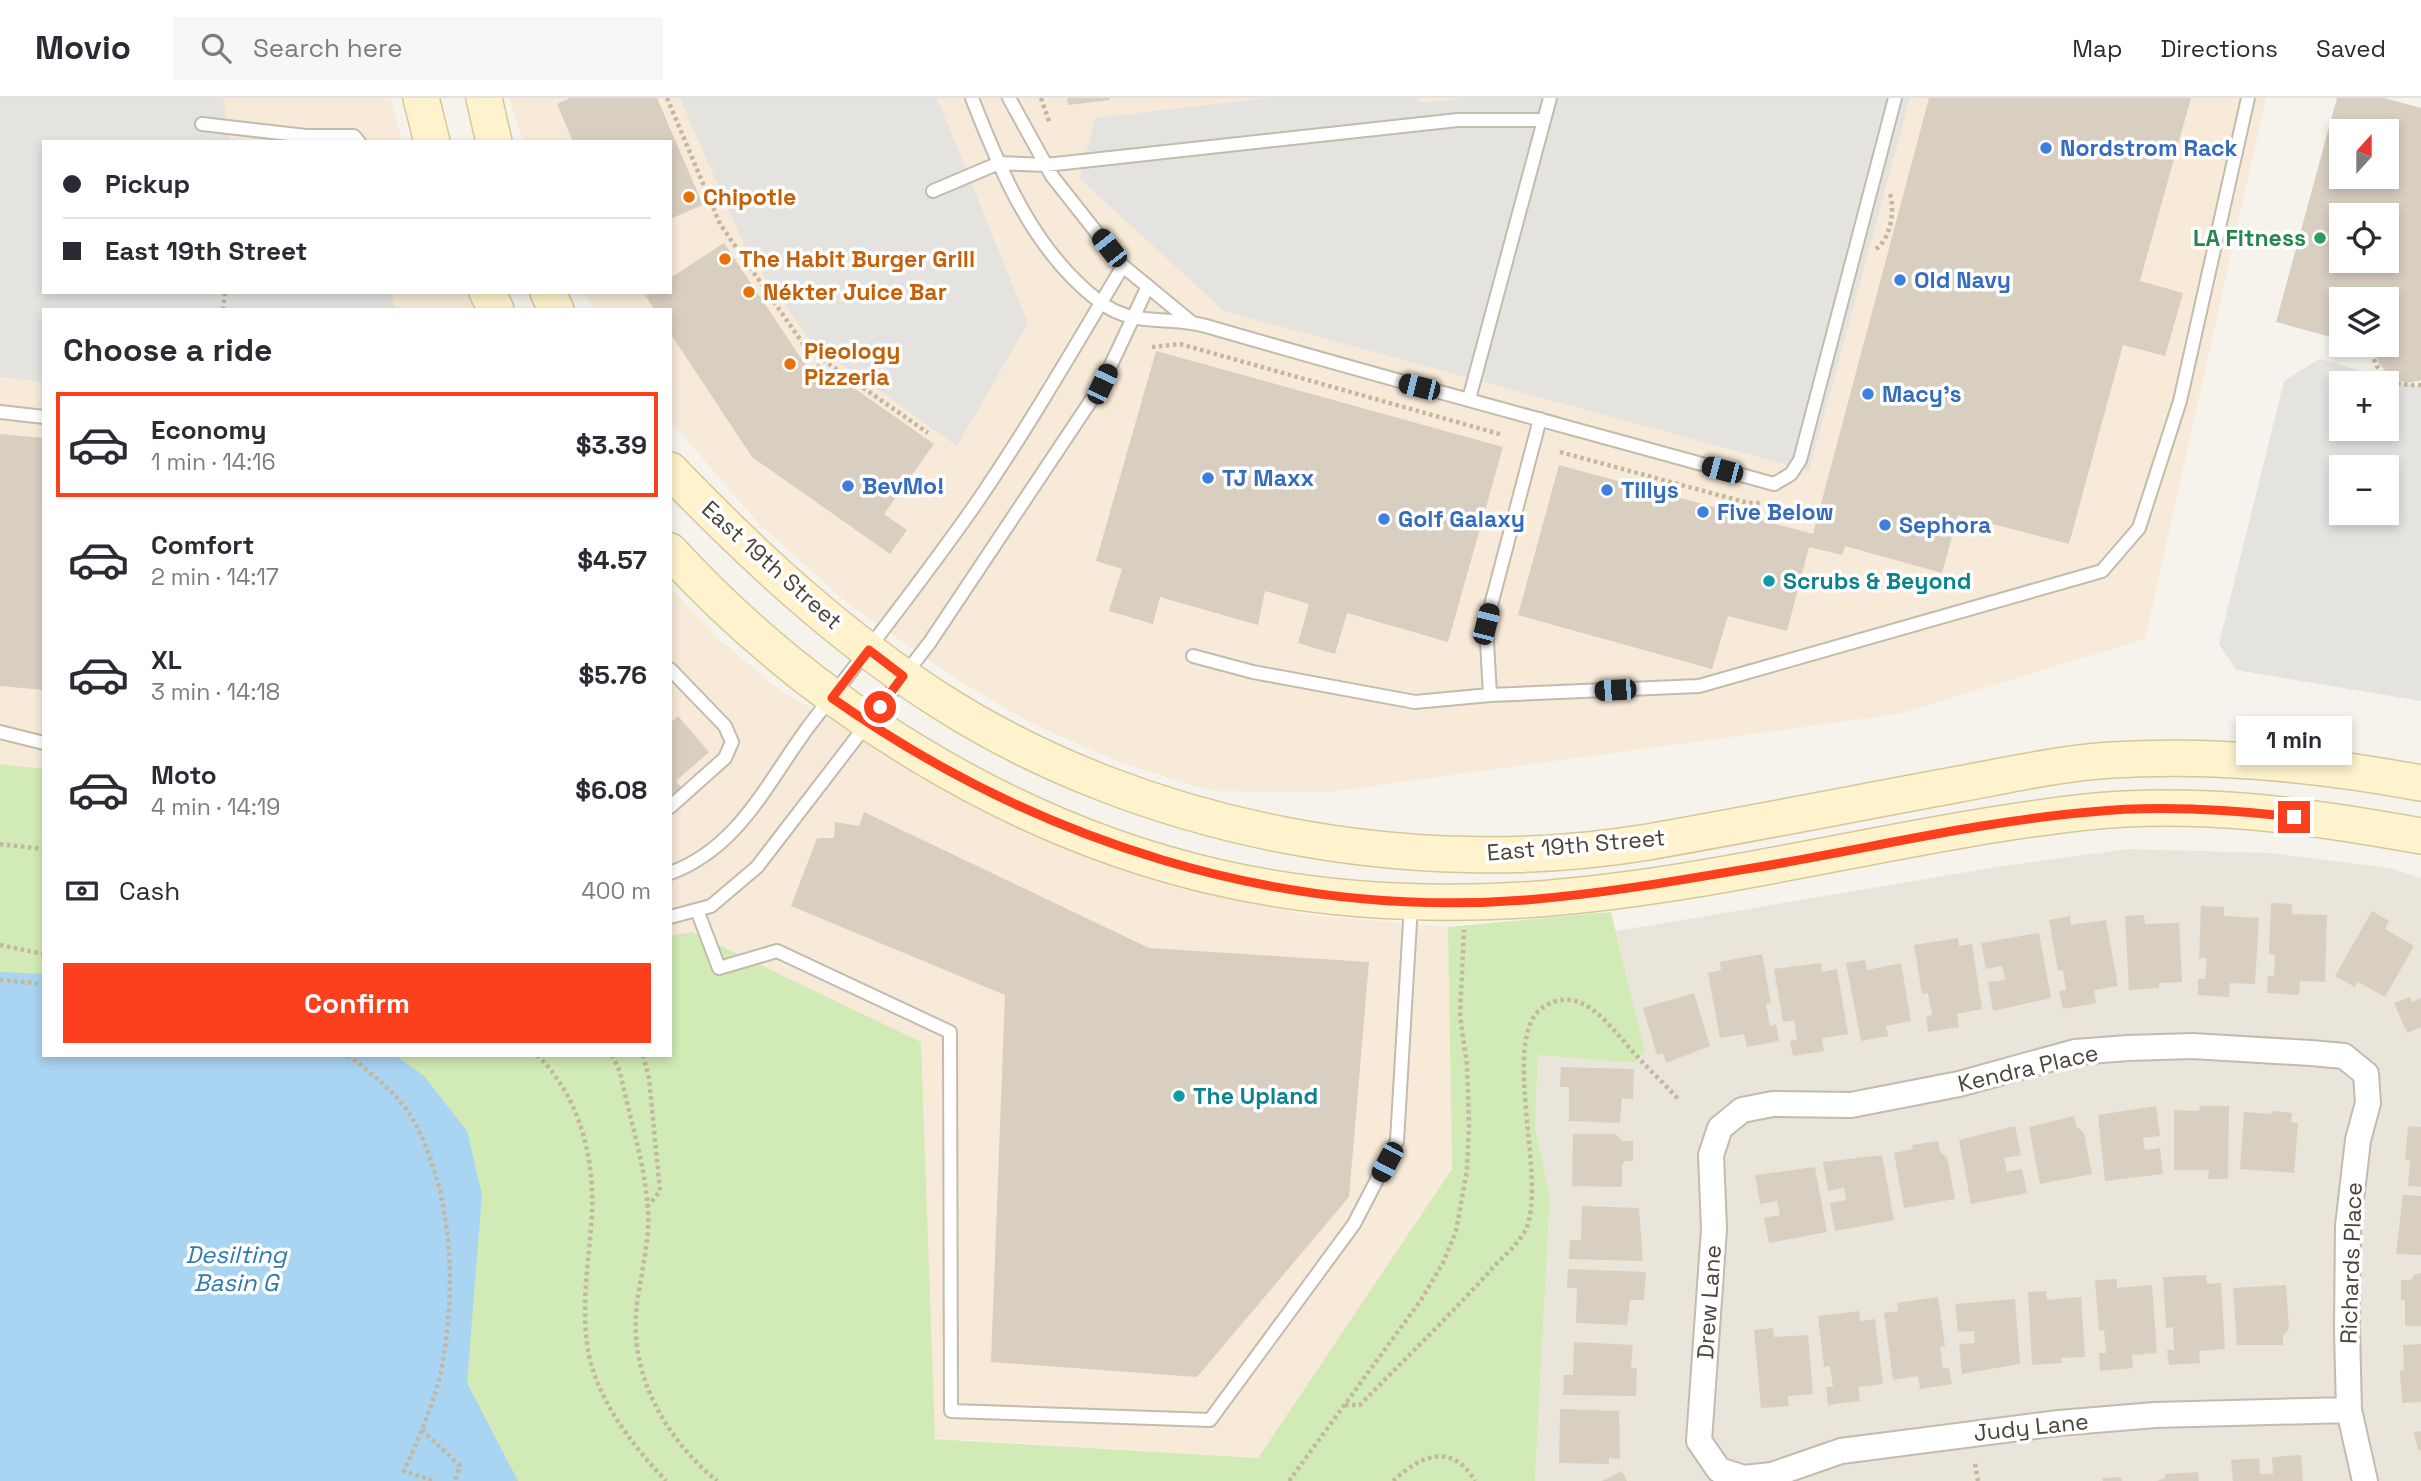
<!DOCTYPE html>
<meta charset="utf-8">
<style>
:root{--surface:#fff;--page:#f7f7f7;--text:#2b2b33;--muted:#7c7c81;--line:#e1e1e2;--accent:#fc3f1d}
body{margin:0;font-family:"Space Grotesk",sans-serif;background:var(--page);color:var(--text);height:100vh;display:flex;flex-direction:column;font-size:26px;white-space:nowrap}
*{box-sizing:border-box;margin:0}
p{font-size:23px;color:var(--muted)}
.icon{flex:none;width:38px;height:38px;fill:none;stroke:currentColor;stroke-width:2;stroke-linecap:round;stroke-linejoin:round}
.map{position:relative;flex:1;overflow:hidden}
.panel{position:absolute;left:42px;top:210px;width:630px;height:749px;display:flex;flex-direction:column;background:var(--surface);border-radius:0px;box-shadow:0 4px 10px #0003}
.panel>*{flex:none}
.hud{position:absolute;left:42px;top:42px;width:630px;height:154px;border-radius:0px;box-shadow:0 4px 10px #0003;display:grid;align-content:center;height:154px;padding:0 21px;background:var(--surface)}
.needle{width:46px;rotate:21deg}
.controls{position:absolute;left:2329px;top:21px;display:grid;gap:14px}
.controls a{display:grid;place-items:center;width:70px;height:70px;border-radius:0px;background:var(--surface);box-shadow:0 4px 10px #0003;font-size:35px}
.end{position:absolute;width:32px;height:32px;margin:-16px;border:9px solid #fc3f1d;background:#fff;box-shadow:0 0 0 4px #fff}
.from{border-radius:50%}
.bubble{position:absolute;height:49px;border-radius:0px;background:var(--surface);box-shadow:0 4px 10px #0003;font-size:23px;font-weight:700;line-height:49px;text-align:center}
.car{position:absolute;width:21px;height:42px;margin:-21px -10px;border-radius:9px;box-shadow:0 0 5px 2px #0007;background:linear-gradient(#222 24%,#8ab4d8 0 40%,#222 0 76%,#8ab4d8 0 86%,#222 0)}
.hud b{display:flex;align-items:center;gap:24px;height:66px;font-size:26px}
.hud b+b{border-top:2px solid var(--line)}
.hud i{width:18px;height:18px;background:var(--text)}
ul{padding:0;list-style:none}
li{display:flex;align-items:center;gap:21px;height:105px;margin:0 14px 10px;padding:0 7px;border:4px solid transparent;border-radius:0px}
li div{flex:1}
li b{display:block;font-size:26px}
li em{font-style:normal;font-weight:700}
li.selected{border-color:var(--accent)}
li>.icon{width:63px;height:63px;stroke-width:1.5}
h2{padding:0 21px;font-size:32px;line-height:84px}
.pay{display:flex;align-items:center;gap:18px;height:77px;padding:0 21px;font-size:26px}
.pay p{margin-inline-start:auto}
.button{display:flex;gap:14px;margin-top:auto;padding:14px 21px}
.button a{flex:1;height:80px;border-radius:0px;background:var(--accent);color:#fff;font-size:28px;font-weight:700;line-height:80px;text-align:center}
header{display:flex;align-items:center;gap:42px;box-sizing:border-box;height:98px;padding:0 35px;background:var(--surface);border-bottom:2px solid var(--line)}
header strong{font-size:33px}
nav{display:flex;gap:38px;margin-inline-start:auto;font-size:24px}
.search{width:490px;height:63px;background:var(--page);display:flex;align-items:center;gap:18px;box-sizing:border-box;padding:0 24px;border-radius:0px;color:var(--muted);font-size:26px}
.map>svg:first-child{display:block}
</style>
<header>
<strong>Movio</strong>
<div class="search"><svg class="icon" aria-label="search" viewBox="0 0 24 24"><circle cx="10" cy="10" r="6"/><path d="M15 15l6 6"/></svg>Search here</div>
<nav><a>Map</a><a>Directions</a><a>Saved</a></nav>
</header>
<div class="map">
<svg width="2421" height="1383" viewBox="0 0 2421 1383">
<rect width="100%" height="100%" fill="#f6f3ec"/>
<path fill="#eae5da" d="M2128 751 2270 755 2390 770 2421 780V1383H1535L1550 1098 1535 1029 1538 957 1633 965 1645 953 1616 833 2003 768Z"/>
<path fill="#f7ead8" d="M0 0H391L402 44H44V194H465L474 212H44V671L0 666Z
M509 0H2266L2145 541 1898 616 1328 694 1212 693 1121 665 1033 626 959 583 847 505 758 425 670 322V212H595L583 194H670V44H523Z
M670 490 720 542 778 591 917 673 1035 733 1162 786 1308 817 1448 829 1452 1071 1258 1360 934 1340 921 944 693 834 670 838Z"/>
<path fill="#d2eab5" d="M0 666 44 671V957H670V838L692 834 921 944 935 1341 1258 1360 1452 1071 1448 829 1611 814 1645 953 1633 965 1538 957 1535 1029 1550 1098 1535 1383H0Z"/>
<path fill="#e5e3e0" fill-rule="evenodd" d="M0 0H223L230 44H44V194H391L395 212H44V284L0 279Z
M680 0H937L1028 225 957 348 812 245 746 152Z
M1267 0H1416L1421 5 1465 0H1910L1809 373 1224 213 1080 81 1095 20Z
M2319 261 2421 289V603L2236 572 2219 546 2284 283ZM2342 285H2387V331H2342ZM2342 369H2387V415H2342Z"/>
<path fill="#a9d4f2" d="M0 874 44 876V957H395L424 978 467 1033 482 1096 467 1285 518 1383H0Z"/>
<path fill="#d8cfc1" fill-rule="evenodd" d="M570 0H657L703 107 670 121V44H573L557 6Z
M1067 0H1110V2L1068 7Z
M1929 0H2191L2140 183 2183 195 2165 258 2123 247 2069 446 1958 417 1942 475 1845 448 1842 457 1809 449 1787 533 1728 518 1712 571 1518 517 1559 367 1813 436Z
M2337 0H2384L2421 10V282L2418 283 2407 285 2391 279 2379 266 2375 251 2364 248 2387 247V201H2342V242L2276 224ZM2342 33H2387V79H2342ZM2342 117H2387V163H2342Z
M724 145 811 275 818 265 934 346 884 416 907 432 890 456 752 359 670 235V212H655L645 197 670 194V180Z
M1156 253 1503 349 1448 544 1347 515 1335 556 1298 545 1309 506 1265 493 1258 527 1160 499 1153 526 1109 513 1122 471 1096 463Z
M0 336 44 340V592L0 588Z
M678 618 709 654 676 683 682 691 670 701V625Z
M864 714 1149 850 1369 864 1349 1099 1197 1279 991 1264 1005 897 791 808 817 740H834L835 724 859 728Z
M2271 805 2292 806V816L2327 817 2325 884 2300 883 2299 897 2267 895 2268 878H2274L2275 856H2269Z
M2201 808 2224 809V818L2259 820 2255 886 2230 885 2229 899 2198 897V881H2205L2207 860H2199Z
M2372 813 2389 823 2385 831 2414 848 2385 899 2358 884 2355 889 2335 878Z
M2144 817 2145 826 2179 825 2182 884 2159 885V890L2129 892 2125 818Z
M2070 818 2071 827 2106 822 2118 888 2094 892 2096 905 2063 911 2059 893 2066 892 2063 872 2058 873 2049 822Z
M2039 835 2051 900 1993 913 1988 884 2005 882 2002 868 1986 871 1981 845Z
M1958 840 1959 848 1972 846 1982 911 1957 916 1959 929 1928 934 1926 918 1932 917 1928 895 1922 896 1914 847Z
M1762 856 1771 905 1766 906 1770 928 1776 926 1779 943 1747 949 1744 936 1720 940 1708 875 1721 872 1720 864Z
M1865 862 1867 872 1901 865 1911 923 1886 928 1888 938 1861 943 1846 865Z
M1821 865 1822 874 1837 871 1848 936 1822 940 1824 953 1793 958 1790 943 1797 942 1794 922 1783 924 1774 871Z
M1694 895 1710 948 1666 965 1663 955 1657 957 1643 910Z
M2410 899 2412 904 2421 900V929L2407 935 2394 905Z
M1561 969 1634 971 1633 1001 1622 1000 1620 1025 1569 1023V989H1560Z
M2156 1008 2160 1038 2143 1040 2145 1052 2160 1050 2163 1076 2105 1083 2098 1017Z
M2200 1008H2229L2228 1081H2208L2209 1072H2174V1012L2199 1013Z
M2272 1013 2292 1015 2291 1024 2298 1025 2294 1075 2240 1071 2244 1014 2272 1016Z
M2074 1018 2076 1028 2084 1035 2092 1076 2040 1086 2029 1029Z
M2015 1028 2021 1057 2004 1060 2007 1074 2022 1071 2027 1095 1971 1106 1959 1042Z
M2408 1028 2421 1029V1089L2408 1088 2410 1062H2405Z
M1573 1036H1615L1623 1043H1633V1063H1625L1622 1067V1089L1572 1088Z
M1938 1043 1940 1054 1947 1059 1955 1101 1904 1110 1894 1055 1913 1051 1912 1047Z
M1882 1057 1894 1122 1835 1133 1830 1105 1846 1102 1844 1090 1828 1093 1823 1064Z
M1815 1069 1827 1134 1769 1145 1764 1120 1780 1117 1777 1103 1760 1106 1755 1077Z
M2403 1097 2421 1098V1157L2396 1156Z
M1582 1108 1639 1110 1643 1163 1569 1161 1570 1142H1581Z
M1568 1171 1646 1174 1644 1202H1630L1627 1227 1576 1225 1577 1190H1567Z
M2421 1175V1228H2405V1202H2401V1182H2411L2414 1177Z
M2206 1177 2207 1186 2221 1185 2225 1251 2199 1253 2200 1265 2169 1267 2167 1252H2174L2173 1229 2166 1230 2163 1179Z
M2117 1181V1190L2152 1187 2157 1255 2132 1257 2133 1270 2100 1273 2099 1255H2106L2104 1232 2099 1233 2095 1182Z
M2286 1187 2289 1231 2283 1237V1247H2237L2233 1190Z
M2046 1193 2047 1202 2081 1199 2085 1259 2061 1260 2062 1265 2032 1267 2028 1194Z
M1938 1199 1945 1248 1940 1249 1943 1270H1949L1952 1286 1920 1291 1918 1278 1893 1282 1884 1215 1898 1213 1897 1205Z
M2015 1201 2020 1266 1962 1276 1959 1246 1975 1245 1974 1233 1958 1234 1955 1206Z
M1859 1213 1860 1223 1875 1221 1883 1286 1858 1289 1860 1303 1828 1307 1826 1289H1833L1830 1268 1824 1269 1818 1218Z
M1773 1230 1774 1239 1808 1237 1813 1296 1788 1298 1789 1308 1761 1310 1754 1232Z
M1574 1244 1633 1247 1631 1270H1637L1636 1298 1563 1297 1564 1277H1573Z
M2421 1246V1304L2402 1305 2400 1273 2404 1272 2403 1247Z
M1560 1311 1619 1313 1620 1361 1609 1360V1366L1559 1365Z
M2421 1333V1352H2418L2414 1334Z
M2301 1357 2303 1383H2233L2231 1362 2259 1360 2260 1376H2273L2272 1359Z
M1622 1373 1627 1383H1602Z
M2198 1374 2199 1383H2157L2165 1380V1376Z
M2121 1379 2122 1383H2103L2102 1380Z"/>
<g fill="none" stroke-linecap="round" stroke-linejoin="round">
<defs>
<path id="lane" d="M972 0C1001 75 1034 154 1100 204 1134 230 1168 217 1206 228 1395 283 1584 333 1774 386L1791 376 1800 362 1895 0
M1009 0 1052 78 1123 168 1191 224
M202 26 306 38H354L359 44
M933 93 999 65 1046 67 1458 22H1544
M1469 301 1550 0
M0 314 44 319
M1540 321 1486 526 1490 597 1699 588 2102 473 2139 430 2180 303 2248 0
M1193 558 1253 574 1415 604 1490 597
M670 571 725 628 732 644 725 660 670 709
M0 634 44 645
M670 775C739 750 768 683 809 628 865 555 922 483 975 407 1028 330 1075 248 1123 168
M697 812 719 870 777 853 950 934 951 1313 1210 1322 1354 1126 1397 1043 1411 807
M670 819 711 808 757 769 930 544 1102 286 1148 188"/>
<path id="street" d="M2349 1312 2155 1317 2059 1325 1841 1353 1772 1377 1744 1380 1719 1372 1699 1343 1714 1131 1711 1057 1720 1030 1742 1012 1773 1006 1851 1007 1959 986 2075 954 2128 950 2192 948 2311 955 2344 958 2366 976 2368 1005 2358 1042 2348 1128 2347 1232 2349 1312 2365 1383"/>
<path id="secondary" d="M421 0 432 44
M484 0 494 44
M487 194 496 212
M548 194 556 212
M670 372C753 458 841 540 942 604 1143 732 1413 783 1648 744 1750 726 1852 706 1954 687 2005 678 2059 665 2112 662 2216 656 2319 666 2421 685
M670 453C812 608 1011 732 1216 779 1316 802 1422 808 1523 802 1713 790 1898 735 2086 714 2198 702 2311 718 2421 738"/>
</defs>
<use href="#lane" stroke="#c2bbae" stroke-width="16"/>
<use href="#street" stroke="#c2bbae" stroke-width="28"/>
<use href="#secondary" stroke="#d6c79b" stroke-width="38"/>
<path stroke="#c4b79f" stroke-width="4.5" stroke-dasharray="3.5 3.5" stroke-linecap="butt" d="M667 0 720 126 806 250 928 335
M1041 0 1050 26
M1876 151C1891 140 1895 112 1890 96
M223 212 225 194
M1152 249 1180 246 1503 337
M2374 261C2381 284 2399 288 2421 287
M1560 354 1748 405H1762
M0 746 44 751
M0 847 44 856
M0 882 44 886
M348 957C372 976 400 997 415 1025 451 1093 456 1182 444 1256 439 1296 420 1336 404 1373L434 1383
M537 957C582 1001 597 1067 591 1129 588 1170 581 1210 588 1252 597 1302 632 1347 666 1383
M612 957 620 974C629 1017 645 1067 648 1111 650 1143 641 1174 637 1206 628 1276 665 1340 717 1383
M643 957 649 980 660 1093 648 1108
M1345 1307H1360C1404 1262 1448 1219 1490 1173 1500 1161 1518 1147 1525 1133 1549 1086 1499 942 1542 910 1582 882 1611 931 1635 956 1649 972 1665 986 1679 1002
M422 1332 460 1368 455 1383
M1975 1366 1978 1383
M1289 1383 1421 1202 1443 1165 1456 1133 1467 1072 1469 1027 1467 967 1460 918 1464 832
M1393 1383C1421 1357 1452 1344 1475 1383"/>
<use href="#lane" stroke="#fff" stroke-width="12"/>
<use href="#street" stroke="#fff" stroke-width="24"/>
<use href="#secondary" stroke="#fff3cd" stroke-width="35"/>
</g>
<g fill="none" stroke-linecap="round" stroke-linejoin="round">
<path stroke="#fc3f1d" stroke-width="9" d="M880 609 903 578 869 552 832 600C1035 743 1277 821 1526 802 1612 795 1698 779 1782 765 1884 747 1986 723 2090 714 2158 707 2226 711 2294 719"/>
</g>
<g fill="#3f7fe0" stroke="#fff" stroke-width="2.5">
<circle cx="2046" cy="50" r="7"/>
<circle cx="1900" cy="182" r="7"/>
<circle cx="1868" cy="296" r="7"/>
<circle cx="1208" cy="380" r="7"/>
<circle cx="848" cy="388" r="7"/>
<circle cx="1607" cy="392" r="7"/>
<circle cx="1703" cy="414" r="7"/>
<circle cx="1384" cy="421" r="7"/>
<circle cx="1885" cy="427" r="7"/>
</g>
<g fill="#e8710a" stroke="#fff" stroke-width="2.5">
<circle cx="689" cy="99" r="7"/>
<circle cx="725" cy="161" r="7"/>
<circle cx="749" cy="194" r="7"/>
<circle cx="790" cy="266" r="7"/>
</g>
<circle fill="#2e9e5b" stroke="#fff" stroke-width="2.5" cx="2320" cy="140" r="7"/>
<g fill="#0f9aa8" stroke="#fff" stroke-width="2.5">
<circle cx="1769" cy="483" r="7"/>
<circle cx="1179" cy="998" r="7"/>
</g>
<g text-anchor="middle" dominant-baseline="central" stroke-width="7" stroke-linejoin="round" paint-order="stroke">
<g font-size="23" font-weight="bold" fill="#366cbe" stroke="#fff" text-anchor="start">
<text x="2060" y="50">Nordstrom Rack</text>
<text x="1914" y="182">Old Navy</text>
<text x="1882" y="296">Macy's</text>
<text x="1222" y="380">TJ Maxx</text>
<text x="862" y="388">BevMo!</text>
<text x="1621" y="392">Tillys</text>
<text x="1717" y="414">Five Below</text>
<text x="1398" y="421">Golf Galaxy</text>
<text x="1899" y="427">Sephora</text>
</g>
<g font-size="23" font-weight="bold" fill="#c56008" stroke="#fff" text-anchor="start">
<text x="703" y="99">Chipotle</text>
<text x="739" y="161">The Habit Burger Grill</text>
<text x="763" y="194">Nékter Juice Bar</text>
<text x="804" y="253">Pieology<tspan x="804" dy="26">Pizzeria</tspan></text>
</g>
<g font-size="23" font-weight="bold" fill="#27864d" stroke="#fff" text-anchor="end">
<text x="2306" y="140">LA Fitness</text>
</g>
<g font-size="23" fill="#4b4439" stroke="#fff">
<text transform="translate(772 467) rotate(42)">East 19th Street</text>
<text transform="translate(1576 747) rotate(-5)">East 19th Street</text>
<text transform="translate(2028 970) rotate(-13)">Kendra Place</text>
<text transform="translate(2351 1165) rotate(-88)">Richards Place</text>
<text transform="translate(1709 1204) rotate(-86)">Drew Lane</text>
<text transform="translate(2031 1329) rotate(-6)">Judy Lane</text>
</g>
<g font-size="23" font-weight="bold" fill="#0d838f" stroke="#fff" text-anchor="start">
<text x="1783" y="483">Scrubs &amp; Beyond</text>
<text x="1193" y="998">The Upland</text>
</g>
<g font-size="24" font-style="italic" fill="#2e7ab2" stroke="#fff">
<text x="236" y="1156">Desilting<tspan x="236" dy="28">Basin G</tspan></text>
</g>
</g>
</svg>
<div class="controls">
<a><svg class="needle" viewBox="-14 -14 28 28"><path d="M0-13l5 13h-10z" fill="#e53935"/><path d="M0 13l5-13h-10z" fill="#7c7c81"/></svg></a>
<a><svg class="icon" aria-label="locate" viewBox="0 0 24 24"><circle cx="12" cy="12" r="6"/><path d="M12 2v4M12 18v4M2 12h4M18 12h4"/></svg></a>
<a><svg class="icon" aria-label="layers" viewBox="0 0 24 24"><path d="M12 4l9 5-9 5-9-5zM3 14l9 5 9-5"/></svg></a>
<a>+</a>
<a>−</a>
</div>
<i class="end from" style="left:880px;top:609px"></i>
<i class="end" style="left:2294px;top:719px"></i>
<div class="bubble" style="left:2236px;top:618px;width:116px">1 min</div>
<i class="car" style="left:1109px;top:150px;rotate:322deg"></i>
<i class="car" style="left:1102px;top:286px;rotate:25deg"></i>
<i class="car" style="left:1419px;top:289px;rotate:284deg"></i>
<i class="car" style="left:1722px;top:372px;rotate:285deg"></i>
<i class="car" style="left:1486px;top:526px;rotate:14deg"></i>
<i class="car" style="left:1615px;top:592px;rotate:267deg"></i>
<i class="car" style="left:1387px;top:1064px;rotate:208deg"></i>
<div class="hud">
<b><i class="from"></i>Pickup</b>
<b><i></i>East 19th Street</b>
</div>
<section class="panel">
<h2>Choose a ride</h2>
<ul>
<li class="selected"><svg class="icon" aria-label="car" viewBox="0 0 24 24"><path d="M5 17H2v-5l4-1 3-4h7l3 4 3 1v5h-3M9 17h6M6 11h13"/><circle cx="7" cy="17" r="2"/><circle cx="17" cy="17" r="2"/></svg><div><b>Economy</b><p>1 min · 14:16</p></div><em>$3.39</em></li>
<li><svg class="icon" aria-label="car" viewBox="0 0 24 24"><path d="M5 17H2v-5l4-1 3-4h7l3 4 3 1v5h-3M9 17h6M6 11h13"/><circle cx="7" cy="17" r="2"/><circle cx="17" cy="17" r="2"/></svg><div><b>Comfort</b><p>2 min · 14:17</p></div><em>$4.57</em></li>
<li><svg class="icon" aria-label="car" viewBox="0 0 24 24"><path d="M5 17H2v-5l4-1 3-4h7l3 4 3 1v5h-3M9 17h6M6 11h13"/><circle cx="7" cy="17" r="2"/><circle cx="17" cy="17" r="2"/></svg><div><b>XL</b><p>3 min · 14:18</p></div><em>$5.76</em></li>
<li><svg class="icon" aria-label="car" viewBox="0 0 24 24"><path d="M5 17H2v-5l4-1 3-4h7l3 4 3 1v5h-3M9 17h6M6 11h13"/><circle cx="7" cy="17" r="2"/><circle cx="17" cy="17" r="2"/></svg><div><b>Moto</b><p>4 min · 14:19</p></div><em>$6.08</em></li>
</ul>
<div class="pay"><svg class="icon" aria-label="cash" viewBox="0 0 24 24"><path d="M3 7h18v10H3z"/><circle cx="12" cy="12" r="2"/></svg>Cash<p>400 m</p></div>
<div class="button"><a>Confirm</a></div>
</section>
</div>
